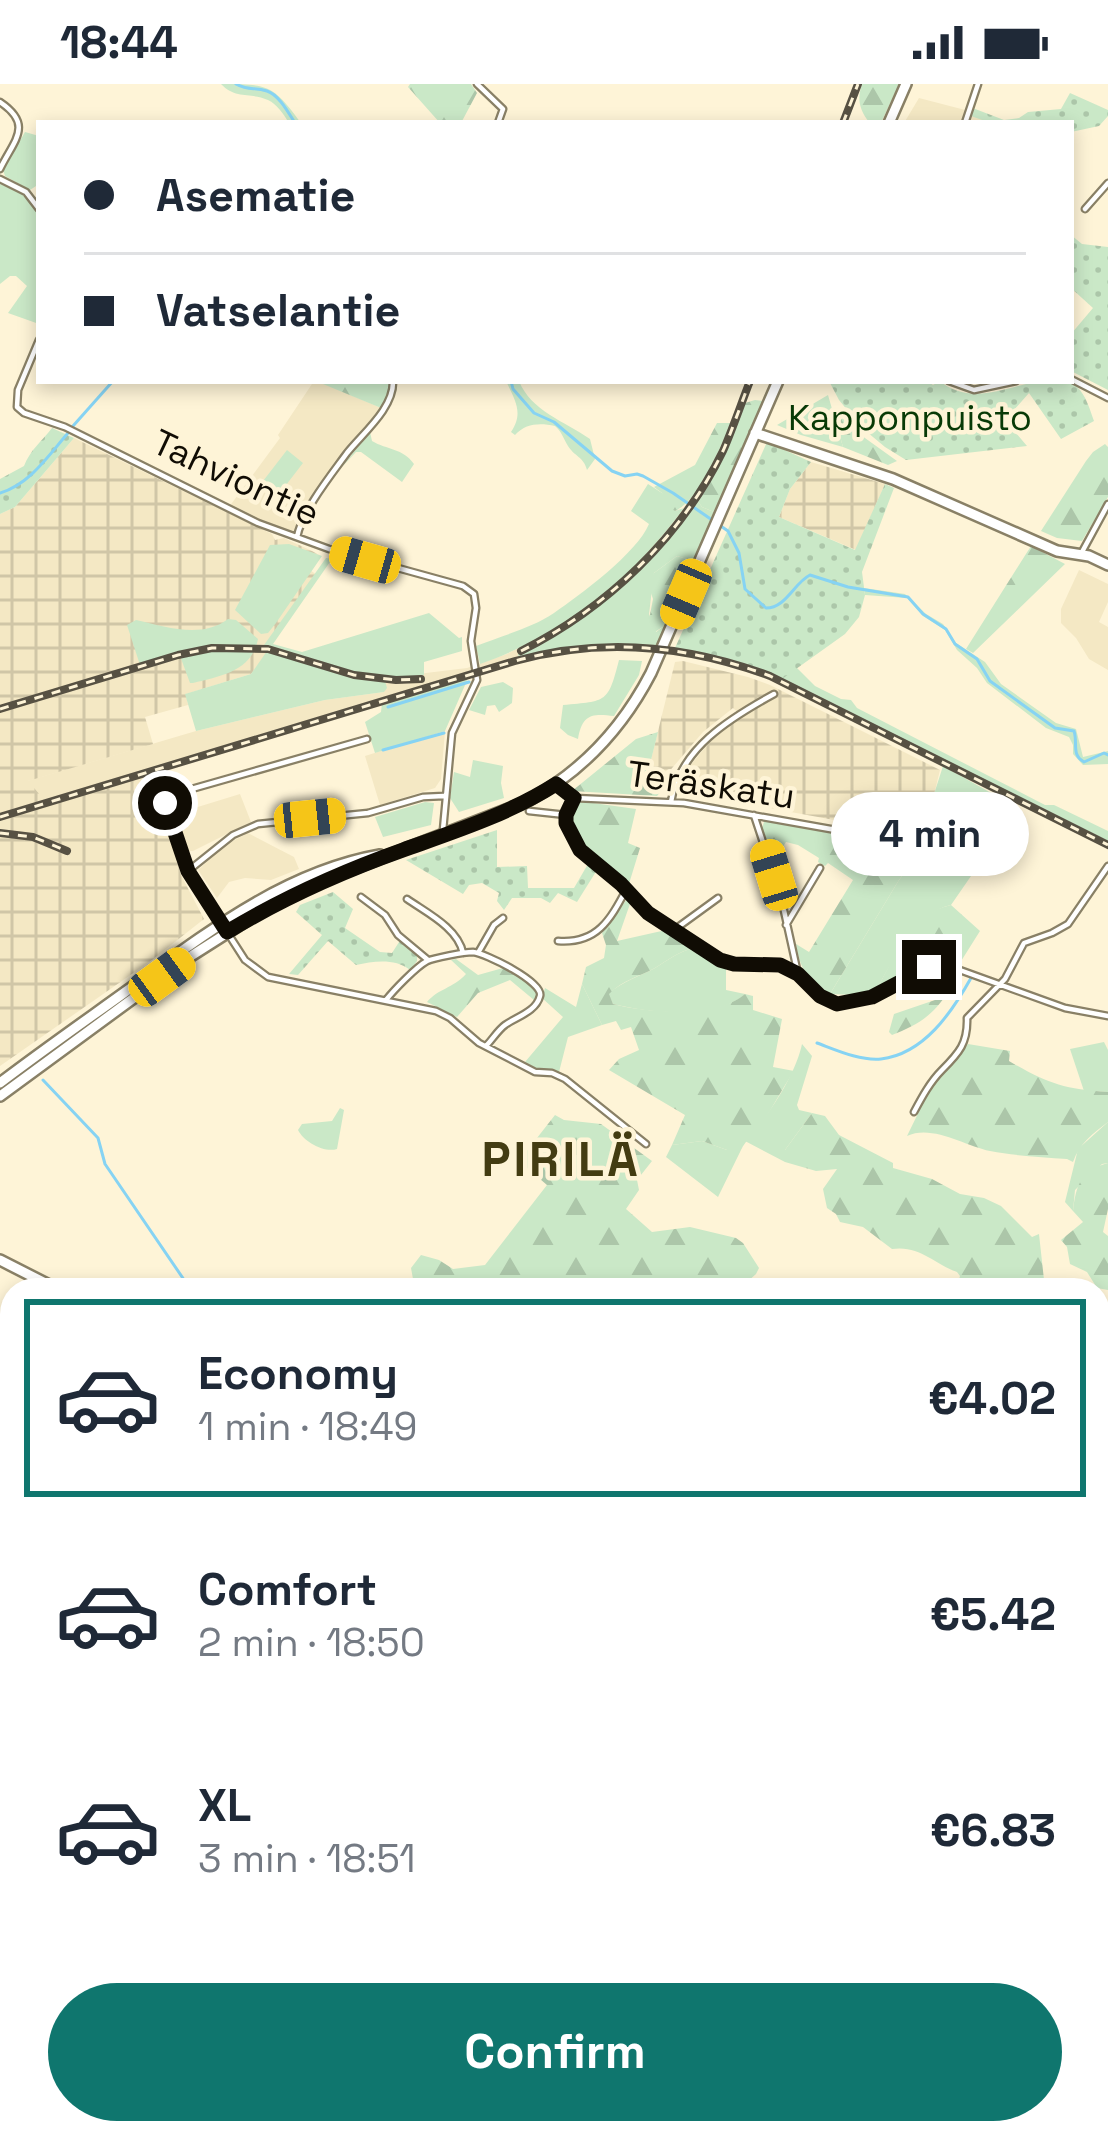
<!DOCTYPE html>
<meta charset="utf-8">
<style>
:root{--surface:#fff;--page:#f2f2f3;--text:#1f2937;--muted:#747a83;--line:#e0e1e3;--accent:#0f766e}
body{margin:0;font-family:"Space Grotesk",sans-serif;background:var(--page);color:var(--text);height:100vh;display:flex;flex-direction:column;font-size:45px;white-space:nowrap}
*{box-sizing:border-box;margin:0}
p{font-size:39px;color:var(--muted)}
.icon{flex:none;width:66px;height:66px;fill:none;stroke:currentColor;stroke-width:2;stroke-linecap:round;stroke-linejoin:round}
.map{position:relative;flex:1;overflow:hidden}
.side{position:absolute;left:0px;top:1194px;width:1110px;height:867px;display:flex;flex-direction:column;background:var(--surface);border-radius:36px 36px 0 0;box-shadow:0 6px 18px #0003}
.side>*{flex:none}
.guide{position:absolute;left:36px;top:36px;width:1038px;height:264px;border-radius:0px;box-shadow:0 6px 18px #0003;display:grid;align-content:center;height:264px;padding:0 48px;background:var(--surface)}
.end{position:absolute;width:54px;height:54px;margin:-27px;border:15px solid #100c04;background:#fff;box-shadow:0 0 0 6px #fff}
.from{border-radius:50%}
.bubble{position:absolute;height:84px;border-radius:42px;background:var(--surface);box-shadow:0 6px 18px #0003;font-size:39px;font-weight:800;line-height:84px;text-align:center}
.car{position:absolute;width:36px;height:72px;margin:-36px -18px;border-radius:15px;box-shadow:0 0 9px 3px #0007;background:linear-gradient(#f5c518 24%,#345 0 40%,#f5c518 0 76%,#345 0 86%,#f5c518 0)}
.guide b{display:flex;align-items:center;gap:42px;height:114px;font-size:45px}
.guide b+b{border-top:3px solid var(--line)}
.guide i{width:30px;height:30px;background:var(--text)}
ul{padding:21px 0 0;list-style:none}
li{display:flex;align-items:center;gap:36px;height:198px;margin:0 24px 18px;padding:0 24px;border:6px solid transparent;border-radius:0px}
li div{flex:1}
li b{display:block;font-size:45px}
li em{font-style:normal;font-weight:800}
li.on{border-color:var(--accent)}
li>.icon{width:108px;height:108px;stroke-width:1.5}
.cta{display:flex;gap:24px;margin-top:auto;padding:24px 48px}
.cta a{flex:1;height:138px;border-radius:72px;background:var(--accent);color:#fff;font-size:48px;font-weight:800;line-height:138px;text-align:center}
.status{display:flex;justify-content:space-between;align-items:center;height:84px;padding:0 60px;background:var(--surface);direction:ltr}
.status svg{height:33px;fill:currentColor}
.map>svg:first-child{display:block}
</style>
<div class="status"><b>18:44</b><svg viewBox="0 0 49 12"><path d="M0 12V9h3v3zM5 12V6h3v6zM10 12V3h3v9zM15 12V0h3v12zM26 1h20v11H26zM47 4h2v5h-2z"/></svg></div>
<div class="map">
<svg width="1108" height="2060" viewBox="0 0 1108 2060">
<defs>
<pattern id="industrial-grid" width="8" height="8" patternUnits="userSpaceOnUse" patternTransform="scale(3)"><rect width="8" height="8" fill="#f4e8c4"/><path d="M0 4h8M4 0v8" fill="none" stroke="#d0c6a7"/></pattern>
<pattern id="forest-firs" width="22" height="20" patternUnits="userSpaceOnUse" patternTransform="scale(3)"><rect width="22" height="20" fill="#cae8c7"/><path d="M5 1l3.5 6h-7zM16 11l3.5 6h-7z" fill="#acc6a9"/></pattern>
<pattern id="park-dots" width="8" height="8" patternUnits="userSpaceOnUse" patternTransform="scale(3)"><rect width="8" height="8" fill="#cae8c7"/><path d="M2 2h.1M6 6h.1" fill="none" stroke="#acc6a9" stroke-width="1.8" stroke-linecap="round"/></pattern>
</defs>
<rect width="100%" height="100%" fill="#fef4d7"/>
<path fill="#f4e8c4" d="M919 14 969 27 987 37 904 39Z
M747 297H752L725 368 710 396 670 452 633 492 601 521 553 552 518 570 611 559 657 561 730 575 805 606 1108 757V764L768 595 729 580 673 570 612 565 563 569 520 577 46 720 27 697 196 647 325 616 384 608 385 597 359 594 321 583 267 567 268 563 361 591 385 594 467 584 507 570 549 547 666 449 705 393 719 367Z
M323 299 381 324 342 371 303 433 295 451 229 423 280 354 278 351 312 300Z
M1079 486 1108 500V518L1099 538 1108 543V586L1089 575 1076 554 1061 539V525Z
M445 647 441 695 435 704 380 721 365 672Z
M240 710 251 738 193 767H188L175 730Z
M248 749 294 773 299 785 271 796 245 794 229 798 217 814 198 786 225 761Z
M906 2049H1068L1074 2060H907Z"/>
<path fill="url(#industrial-grid)" d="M74 354 272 450 275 456 284 454 312 467 319 471 310 486 317 491 270 555 267 569 251 590 186 610 188 621 145 633 153 660 28 697 47 719 167 684 171 700 157 706 181 791 204 835 152 876 0 982V430L15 423Z
M811 378 885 400 856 466 779 433 790 405Z
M683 577 748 593 770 601 940 686 922 760 878 744 675 707 678 695 711 657 741 631 733 624 703 648 667 690 662 706 648 688 675 578Z"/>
<path fill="#cae8c7" d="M221 0C269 0 273 1 301 39H289C284 31 277 20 268 16 251 8 236 16 221 0Z
M25 48 39 52V100L30 106 5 92 3 86Z
M0 100C17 106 30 112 38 129 43 141 39 221 39 240L8 229 27 202 16 192H10L0 200Z
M506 297H519C531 327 564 337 590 355L595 375 587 386C584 373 574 372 568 362 563 354 562 348 555 342 540 339 526 339 515 351L511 348C524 329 515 316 506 297Z
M828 311 843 363 801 351 777 341Z
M370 348 372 357C387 366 403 364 414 380L402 398 361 368H356L341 384Z
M287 366 303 379 276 414 260 401Z
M648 400 662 409 675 427 684 424C633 494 562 552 480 580L476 562C501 552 532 544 554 529 580 511 637 469 649 440L631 427Z
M697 416 702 423 714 428 691 485 687 475 677 472 654 489 649 530 656 548 667 540 657 561C609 559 566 562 519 574L518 570C593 531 649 486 697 416Z
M289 460 322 472 276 539 268 549 261 550 235 526 270 461Z
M326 474 332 475 273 560 302 568 429 529 459 554 462 553V567L424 578V591C367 597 317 580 264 561Z
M864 504 905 510 926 530 943 540 956 559 985 578 1001 600 1056 639 1076 645 1083 673 1108 667V680L1083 681 1073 670V661L1069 653 1046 644 987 599 977 584 957 566 945 546 923 532 907 514 865 511Z
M228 535 236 536 258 555C252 587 221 592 193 599H190L179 569 140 581 127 541 136 536C166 543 202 555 228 535Z
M675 564 790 577 815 602 841 615 851 616 857 624 1045 721H1054L1108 747V757L771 590 730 575Z
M267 567 359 594 385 597 387 604 384 608 325 616 196 647 185 610 251 590Z
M619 576 642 577 639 591 614 632C591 629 582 631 578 655L568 651 560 644 563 621C607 617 608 619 619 576Z
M469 592 445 647 375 669 365 638 381 628 382 619Z
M503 598 513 604 512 619 499 628 495 621 487 622 485 631 469 626 481 603Z
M473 676 503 682 501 699 504 714 459 728 450 714 454 688 470 693Z
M943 682 1018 724 951 821C916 828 893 876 877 905L857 911 830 910 899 796 918 771 935 780 942 767 922 760 927 732Z
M425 718 434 719 431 741 383 753 375 733Z
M693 864 726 881V906L745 910C717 936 648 929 613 920L608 910C623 897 638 893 655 884 668 876 678 868 693 864Z
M582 900 602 941 568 953 559 988 540 986 525 978 563 933 542 914 545 904 576 923Z
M1104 958 1108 966V1008L1084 1007 1070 965Z
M802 960 812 972 797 1021 799 1026 812 1029 785 1066V1078L745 1057C767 1035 796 990 802 960Z
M340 1024 344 1026 337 1065C324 1069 304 1058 298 1046L302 1040 332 1037Z
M1108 1038V1079L1102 1080 1075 1106 1073 1127 1065 1118 1078 1065Z
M702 1057 727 1066H741L718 1113 666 1073 672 1061Z"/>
<path fill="url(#forest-firs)" d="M410 0H471L477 9 461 39H440L408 3Z
M862 0H899L881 39 869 38C859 25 857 15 862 0Z
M309 297H390V308L381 324 323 300H312Z
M755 316 763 317 714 428 702 423 697 416 725 368 745 319Z
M832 324 858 349 897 377 888 381 843 363Z
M717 339H731C720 364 700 416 675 427L665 421 662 409 654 403 695 381Z
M1105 360 1108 363V413L1082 457 1057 454 1041 447 1086 377 1093 368Z
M1031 462 1065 480 973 569 966 565Z
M677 472 687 475 691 485 667 540 655 548 648 541 653 515 648 500 654 489Z
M658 648 648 688 662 706 657 712 572 707 636 655Z
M579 717 636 725 628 759 640 764 628 803C605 785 549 750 579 717Z
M771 737 878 758 918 771 899 796 830 910C808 898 800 885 796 860L809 868 853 796 828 779 825 782 818 778 819 774 798 761 786 758 775 775 762 744 764 738Z
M627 815 631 817 617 857 666 846 693 864C678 868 668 876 655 884 638 893 623 896 609 910L613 920C647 929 718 934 745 910L753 912V926L782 935 773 983 794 987C782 1005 772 1025 760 1042 754 1051 746 1055 741 1066H727L702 1057 672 1061 685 1031 609 986 619 975 639 966 631 943 621 946 616 937 602 941 582 900 586 883 604 874 606 861 602 849Z
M951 821 980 847 958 882C928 873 904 893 877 905 895 872 911 829 951 821Z
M456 875 478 891 503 884 534 902 537 909 534 916 510 896 478 909 457 933 427 918C439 904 452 905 466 890L451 876Z
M942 905 947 909C934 931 916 942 892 951L889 948 894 930 935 916Z
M968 960 1010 967 1009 977C1047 999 1063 1005 1108 1008V1038C1092 1050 1080 1059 1073 1078L1067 1075C1042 1073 1015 1072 990 1067 965 1062 932 1040 907 1052L929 1007Z
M812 1029 825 1032 839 1051 893 1079V1084L932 1095 960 1110 984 1114 1001 1122 1032 1153 1039 1150 1045 1205 989 1197 982 1206 957 1202 960 1192 957 1188C933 1179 919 1161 892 1165L863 1143 840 1138 836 1130 827 1124 823 1105 837 1085 816 1087 785 1078V1066Z
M555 1031 564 1036 601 1040 652 1077 637 1096 639 1106 626 1125 652 1148 690 1143 736 1154 743 1159 759 1184 756 1190 738 1206H597L566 1196 556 1206H415L411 1184 421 1171 439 1176 453 1185 485 1181 547 1101 519 1077Z
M1108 1079V1125L1103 1148 1108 1152V1206L1097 1204 1087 1188 1070 1180 1067 1163 1061 1156 1083 1138 1073 1127C1076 1101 1081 1086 1108 1079Z
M1098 1235 1108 1237V1320L1098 1335Z
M1098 1380 1108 1386 1107 1756 1098 1755Z"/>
<path fill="url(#park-dots)" d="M1070 9 1108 26V32L1099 42 1071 48V39H984L985 37 968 31 970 23 1004 36 1019 34 1028 28 1061 25Z
M1071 151 1082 160 1108 163V306L1071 287V250L1093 224 1071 204Z
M829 297H927L933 301 940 297C983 334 1046 275 1077 303 1086 311 1090 326 1094 337L1061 355 1029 309 1005 336 1027 362 906 376 885 363 861 343 839 316Z
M52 344 74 354 15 423 0 430V395L24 382C30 366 42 357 52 344Z
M767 358 811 378 790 405 779 433 855 466 885 400 894 404 862 488 865 511 859 533 845 550 782 595 730 575 675 564Z
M497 746V783L527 782 528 804H574L588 780 597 786 577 818 558 809 550 819 541 814H512L504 826 497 817 499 809 482 799 469 801 463 810 406 776Z
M333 808 353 825 345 844 380 868 392 869 401 855 417 870V877L410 886C395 874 374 877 356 881L328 857 298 891 289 890 322 851 296 828 300 821Z
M5 1468H10L9 1496 12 1497V2049H96L91 2060H0V1484L5 1479Z
M1098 1991 1108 1992V2060H1074L1068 2049H1098Z
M177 2049H286L279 2060 272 2057 270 2060H167Z
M439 2049H586L580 2060H424L438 2052Z"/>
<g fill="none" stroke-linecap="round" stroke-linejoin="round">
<path stroke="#86d3f3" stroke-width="3" d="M236 0C250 8 254 2 267 7 279 11 288 28 295 39
M511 297 513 305 534 329 554 338 612 387 625 392 637 390 643 392 673 409 728 447 739 469 745 505 766 524C786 524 794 499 810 491L848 503 908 513 923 530 946 545 955 560 977 575 990 597 1055 644 1074 647C1078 659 1071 671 1084 678L1104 669 1108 671
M73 342 113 297
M0 409C30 400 48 372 68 349
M388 623 469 598
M383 666 444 649
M817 959C836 966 860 977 881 975 924 970 952 928 971 894
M43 996 98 1054 105 1080 191 1206
M1098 1498 1108 1502
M1098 1778 1108 1775
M1098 1927 1108 1930"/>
<defs>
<path id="street" d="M477 0 503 25 498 39
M0 18C34 41 14 56 0 85
M965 39 978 0
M0 95 26 108 39 125
M1085 125 1108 99
M39 256 18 306 17 323 24 329 65 343 258 439 329 465 463 502 474 510 476 524 471 557 477 596 452 649 443 746
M1071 295 1108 314
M949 297 974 306 1016 297
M297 453C302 427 331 391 347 369 363 349 394 324 393 297
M1082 468 1108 420
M556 700 575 714 684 719 881 754 931 771
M575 714 566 731V738L580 767 621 799 648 829 720 876 734 880 780 881 798 890 820 912 837 920 872 913 929 883 957 885 1065 924 1108 932
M671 718C679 665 730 634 774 610
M529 727 566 731
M754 731 781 813 798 890
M188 787 233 751 258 740 368 729 423 713 444 712
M361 813 385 831 398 851 428 876
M407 815C427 829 458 844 463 869
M220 838 188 787 165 722 167 712 367 655
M786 841 820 784
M674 846 718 814
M227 848 245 876 268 893 436 927 450 934 479 959 535 988 552 989 565 995 646 1060
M558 857C597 860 610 836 626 806
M478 869 494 841 503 834
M386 916C394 906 416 883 427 877 434 874 464 868 473 868 485 869 544 898 540 912 536 928 516 933 505 941 498 946 492 956 486 962
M914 1028C922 1013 930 998 942 986 959 969 968 959 967 934L1005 895 1024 859 1052 849 1068 840 1108 782
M0 1276 12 1286
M0 1373 12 1345
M9 1465V1424H12
M1098 1988 1108 1989
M130 2060 137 2049
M347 2060 348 2049
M377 2060H391
M413 2060 414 2049"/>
<path id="secondary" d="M889 39 906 0
M755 349 893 395 1057 467 1089 472 1108 481
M0 999C42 967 85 937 128 906 205 850 284 788 380 771
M0 1012 191 872 257 830 317 799 526 718C582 688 622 645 651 589L778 297
M0 1176 59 1206
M791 2060 794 2049"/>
</defs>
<use href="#street" stroke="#898066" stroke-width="9"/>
<use href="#secondary" stroke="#898066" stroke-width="14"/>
<use href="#street" stroke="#fff" stroke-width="4.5"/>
<use href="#secondary" stroke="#fff" stroke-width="9"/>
<defs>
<path id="rail" d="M843 39 858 0
M521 567C607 524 681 453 723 367 733 344 741 320 750 297
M0 625 178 571 212 564 268 565 354 591 396 596 421 595
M0 733 515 577C601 553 687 561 770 592L1108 761
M0 749 33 753 67 767"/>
</defs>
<use href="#rail" stroke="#575143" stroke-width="8"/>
<use href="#rail" stroke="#fef4d7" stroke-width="3" stroke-dasharray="9" stroke-linecap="butt"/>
</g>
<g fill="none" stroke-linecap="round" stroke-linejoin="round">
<path stroke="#100c04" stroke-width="15" d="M165 719 188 787 227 848C283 814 341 788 403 766 456 747 509 730 556 700L574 714 566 731V739L580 766 621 800 648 829 720 876 734 880 780 881 798 890 820 912 837 920 872 913 929 883"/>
</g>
<g text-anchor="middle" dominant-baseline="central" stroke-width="9" stroke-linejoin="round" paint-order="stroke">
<g font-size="36" fill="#083a06" stroke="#fef4d7">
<text x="910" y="334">Kapponpuisto</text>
</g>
<g font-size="36" fill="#100c04" stroke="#fef4d7">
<text transform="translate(236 394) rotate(25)">Tahviontie</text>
<text transform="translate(711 701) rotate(8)">Teräskatu</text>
</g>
<g font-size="48" font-weight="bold" letter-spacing="3" fill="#433c12" stroke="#fef4d7">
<text x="561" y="1075">PIRILÄ</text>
</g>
</g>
</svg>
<i class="end from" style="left:165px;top:719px"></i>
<i class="end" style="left:929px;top:883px"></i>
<div class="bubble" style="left:831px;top:708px;width:198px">4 min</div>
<i class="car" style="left:365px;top:476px;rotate:286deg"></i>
<i class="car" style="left:686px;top:510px;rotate:203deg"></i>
<i class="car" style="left:310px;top:734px;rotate:84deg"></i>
<i class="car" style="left:774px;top:791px;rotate:343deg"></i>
<i class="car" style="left:162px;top:893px;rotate:54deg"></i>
<div class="guide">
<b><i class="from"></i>Asematie</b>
<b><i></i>Vatselantie</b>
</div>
<section class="side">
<ul>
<li class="on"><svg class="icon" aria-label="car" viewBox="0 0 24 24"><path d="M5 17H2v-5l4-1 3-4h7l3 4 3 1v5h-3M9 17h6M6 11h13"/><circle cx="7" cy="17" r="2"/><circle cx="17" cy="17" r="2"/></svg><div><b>Economy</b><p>1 min · 18:49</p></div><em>€4.02</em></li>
<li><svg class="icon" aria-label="car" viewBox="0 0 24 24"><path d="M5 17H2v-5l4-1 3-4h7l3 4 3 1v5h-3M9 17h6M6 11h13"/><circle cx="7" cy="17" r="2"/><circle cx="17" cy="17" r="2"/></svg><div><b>Comfort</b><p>2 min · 18:50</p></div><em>€5.42</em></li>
<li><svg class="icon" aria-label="car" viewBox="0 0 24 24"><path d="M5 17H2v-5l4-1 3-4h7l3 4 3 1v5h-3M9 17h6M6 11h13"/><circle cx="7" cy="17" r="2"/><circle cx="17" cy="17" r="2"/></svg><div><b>XL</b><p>3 min · 18:51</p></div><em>€6.83</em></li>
</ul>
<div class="cta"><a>Confirm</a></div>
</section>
</div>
